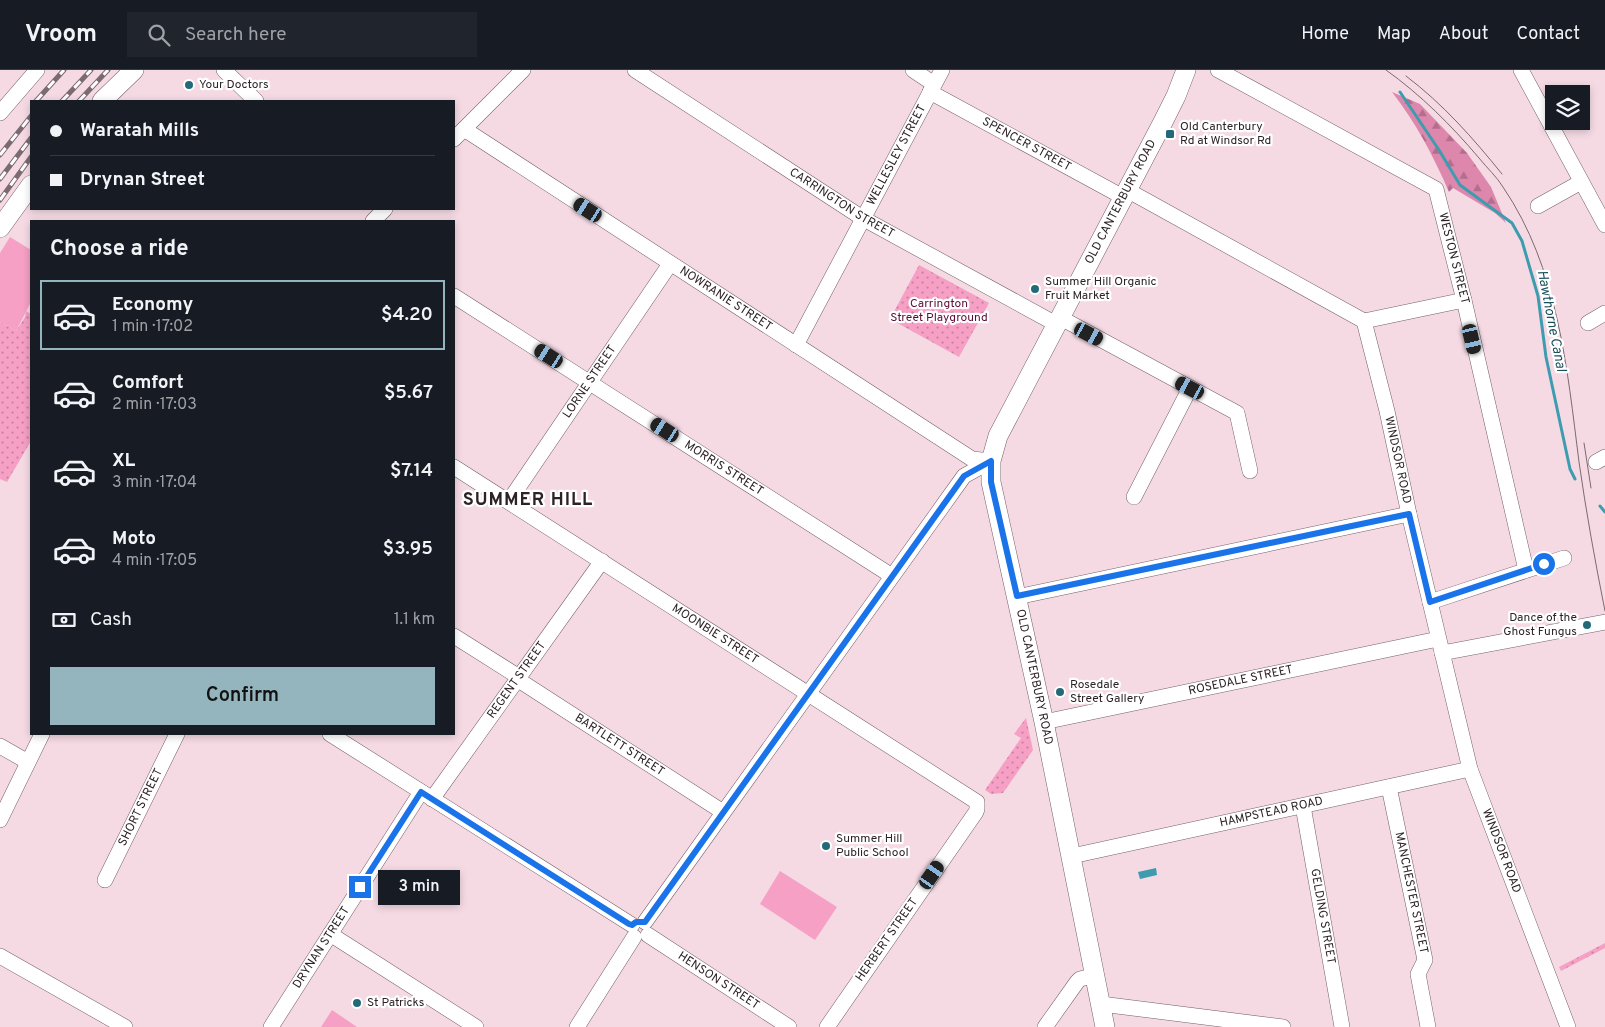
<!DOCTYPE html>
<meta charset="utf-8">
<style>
:root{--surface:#171b24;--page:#20242c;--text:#f1f3f6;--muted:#9ea1a6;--line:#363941;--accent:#94b5bd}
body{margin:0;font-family:Overpass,sans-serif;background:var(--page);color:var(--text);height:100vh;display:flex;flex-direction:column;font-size:19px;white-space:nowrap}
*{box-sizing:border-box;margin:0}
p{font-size:16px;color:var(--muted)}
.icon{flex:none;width:28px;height:28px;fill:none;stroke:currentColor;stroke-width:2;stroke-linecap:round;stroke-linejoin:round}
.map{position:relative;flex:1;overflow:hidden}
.drawer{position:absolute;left:30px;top:150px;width:425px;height:515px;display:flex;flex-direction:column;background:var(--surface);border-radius:0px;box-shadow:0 2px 8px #0003}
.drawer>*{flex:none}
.guide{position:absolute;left:30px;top:30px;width:425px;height:110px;border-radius:0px;box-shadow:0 2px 8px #0003;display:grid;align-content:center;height:110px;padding:0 20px;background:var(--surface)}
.buttons{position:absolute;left:1545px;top:15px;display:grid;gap:10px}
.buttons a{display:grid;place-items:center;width:45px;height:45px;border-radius:0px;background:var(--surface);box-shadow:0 2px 8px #0003;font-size:25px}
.end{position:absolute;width:22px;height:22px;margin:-11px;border:6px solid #1a73e8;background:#fff;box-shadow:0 0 0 2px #fff}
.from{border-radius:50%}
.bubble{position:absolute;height:35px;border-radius:0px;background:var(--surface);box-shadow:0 2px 8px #0003;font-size:16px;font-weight:600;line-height:35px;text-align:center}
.car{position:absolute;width:15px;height:30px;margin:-15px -8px;border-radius:6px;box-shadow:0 0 4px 1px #0007;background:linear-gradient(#222 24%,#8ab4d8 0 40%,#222 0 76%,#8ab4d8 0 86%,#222 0)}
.guide b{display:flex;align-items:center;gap:18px;height:48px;font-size:19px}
.guide b+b{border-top:1px solid var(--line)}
.guide i{width:12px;height:12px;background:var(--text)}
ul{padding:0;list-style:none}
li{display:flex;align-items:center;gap:15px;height:70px;margin:0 10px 8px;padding:0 10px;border:2px solid transparent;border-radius:0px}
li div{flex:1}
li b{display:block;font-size:19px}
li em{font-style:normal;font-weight:600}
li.selected{border-color:var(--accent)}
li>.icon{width:45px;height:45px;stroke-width:1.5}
h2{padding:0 20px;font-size:22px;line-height:60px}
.pay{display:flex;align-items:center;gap:12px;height:55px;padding:0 20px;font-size:19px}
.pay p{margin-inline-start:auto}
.primary-button{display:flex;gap:10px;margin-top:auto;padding:10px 20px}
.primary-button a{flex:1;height:58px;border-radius:0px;background:var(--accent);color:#111;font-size:20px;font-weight:600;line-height:58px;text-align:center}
header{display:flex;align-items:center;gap:30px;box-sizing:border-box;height:70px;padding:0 25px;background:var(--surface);border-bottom:1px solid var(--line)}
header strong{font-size:24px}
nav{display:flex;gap:28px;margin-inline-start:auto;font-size:18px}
.search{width:350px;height:45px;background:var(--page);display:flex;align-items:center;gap:12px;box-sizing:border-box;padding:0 18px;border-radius:0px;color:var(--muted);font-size:19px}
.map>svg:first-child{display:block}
</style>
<header>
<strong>Vroom</strong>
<div class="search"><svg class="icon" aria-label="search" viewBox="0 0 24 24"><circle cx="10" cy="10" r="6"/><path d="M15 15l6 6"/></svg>Search here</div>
<nav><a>Home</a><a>Map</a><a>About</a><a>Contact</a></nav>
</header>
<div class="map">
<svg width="1605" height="957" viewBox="0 0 1605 957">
<defs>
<pattern id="forest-firs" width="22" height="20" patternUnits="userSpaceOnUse" patternTransform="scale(1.25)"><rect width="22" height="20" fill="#dd87ad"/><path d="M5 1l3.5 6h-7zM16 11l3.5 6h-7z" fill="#b46e8d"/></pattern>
<pattern id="park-dots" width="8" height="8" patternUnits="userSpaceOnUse" patternTransform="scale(1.25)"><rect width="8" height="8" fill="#f5a0c4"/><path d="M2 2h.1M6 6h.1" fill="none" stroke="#c7829f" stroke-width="1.8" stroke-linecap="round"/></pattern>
<pattern id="water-ripples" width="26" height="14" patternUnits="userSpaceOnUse" patternTransform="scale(1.25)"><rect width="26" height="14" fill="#3d9cae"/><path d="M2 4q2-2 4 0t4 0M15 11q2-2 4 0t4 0" fill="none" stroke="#347f8e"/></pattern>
</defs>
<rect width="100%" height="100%" fill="#f5dae4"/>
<path fill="#f5a0c4" d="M10 167 31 180V232L16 261 0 252V183Z
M780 801 837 837 815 870 760 834Z
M332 940 357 957H321Z"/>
<path fill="url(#forest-firs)" d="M1392 22 1420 34 1467 83 1491 117 1506 153 1495 143 1453 118 1449 122C1433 85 1416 53 1392 22Z"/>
<path fill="url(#park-dots)" d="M919 195 989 233 959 287 890 249Z
M26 241 31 244V371L7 412 0 409V252L16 261 25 247Z
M1026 648 1033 680 1003 723 991 724 985 720 1021 668 1014 664Z
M1605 873V878L1561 901 1559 897Z"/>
<path fill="url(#water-ripples)" d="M1156 798 1157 805 1140 809 1138 802Z"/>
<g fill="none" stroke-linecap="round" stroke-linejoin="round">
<path stroke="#3d9cae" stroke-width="3" d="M1400 22 1439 80 1460 115 1512 153 1522 171 1538 226 1546 287 1570 399 1575 409
M1600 436 1605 442"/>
<defs>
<g id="minor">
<path d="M224 0 256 31"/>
<path id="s1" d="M635 0 864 149 1056 254"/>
<path d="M913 0 934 14"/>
<path id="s2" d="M1218 0 1436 119 1464 230 1526 500"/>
<path d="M1521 0 1605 155"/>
<path id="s3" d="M930 22 1123 127"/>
<path d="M0 43 37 0"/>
<path id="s4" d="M464 59 972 389 991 391"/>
<path d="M454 69 523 0"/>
<path id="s5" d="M1127 120 1364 251 1387 341 1409 444 1470 699 1568 957"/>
<path d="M1538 136 1581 112"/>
<path d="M373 151 385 139"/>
<path id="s6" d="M454 226 892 506"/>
<path d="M1059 247 1237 343 1250 401"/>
<path d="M1364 251 1464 230"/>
<path d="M1588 253 1605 243"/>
<path id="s7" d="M796 275 942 0"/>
<path d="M1596 392 1605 387"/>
<path id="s8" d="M454 397 977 732V739L976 742 827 957"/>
<path d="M1134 427 1190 318"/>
<path id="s9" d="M509 431 670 194"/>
<path d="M1017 527 1409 444"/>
<path d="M1430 532 1564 488"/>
<path d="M454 566 519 607"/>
<path d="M1442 583 1605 552"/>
<path id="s10" d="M517 609 723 742"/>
<path id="s11" d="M1044 652 1438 569"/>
<path d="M330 664 632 855"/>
<path d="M0 676 28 692"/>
<path id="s12" d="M1389 717 1425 890 1418 904 1428 957"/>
<path id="s13" d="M432 729 602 491"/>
<path id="s14" d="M1303 736 1342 957"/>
<path d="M0 750 42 664"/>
<path id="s15" d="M1072 786 1470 699"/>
<path id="s16" d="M105 810 177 664"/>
<path d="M645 852 964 406 991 391"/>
<path d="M330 864 476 957"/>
<path id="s17" d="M648 865 789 957"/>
<path d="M0 886 125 957"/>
<path d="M1101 934 1283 957"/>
<path id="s18" d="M271 957 421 722"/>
<path d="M577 957 634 867"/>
<path d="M1045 957 1077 912 1080 909 1096 905"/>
</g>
<g id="major">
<path d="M102 31 134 0"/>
<path d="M0 158 31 115"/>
<path id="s19" d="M1105 957 1044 652 991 412V391L998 366 1164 50 1176 26 1186 0"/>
</g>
</defs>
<use href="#minor" stroke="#766069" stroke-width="16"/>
<use href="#major" stroke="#766069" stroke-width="20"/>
<use href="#minor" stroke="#fff" stroke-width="15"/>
<use href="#major" stroke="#fff" stroke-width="19"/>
<path stroke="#7b6a71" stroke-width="1" d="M1386 0C1421 25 1451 55 1479 88 1487 98 1497 107 1503 117 1558 198 1567 297 1579 392 1586 441 1595 491 1605 541
M1406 6C1443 34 1473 68 1502 104
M1584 373 1591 418"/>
<defs>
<path id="rail" d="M36 31 64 0
M62 31 91 0
M79 31 108 0
M0 85 31 46
M0 109 31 68
M0 130 31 87"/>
</defs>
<use href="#rail" stroke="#7b6a71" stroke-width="5"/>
<use href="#rail" stroke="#fff" stroke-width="3" stroke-dasharray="9" stroke-linecap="butt"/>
</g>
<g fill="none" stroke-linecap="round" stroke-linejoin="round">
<path stroke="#1a73e8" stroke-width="6" d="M360 817 421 722 629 854 632 855 636 852H645L964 406 991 391V412L1017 526 1409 444 1430 532 1544 494"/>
</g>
<g fill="#226a77" stroke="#fff" stroke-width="2">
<circle cx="189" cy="15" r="5"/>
<rect x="1165" y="59" width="10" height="10" rx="2.5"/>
<circle cx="1035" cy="219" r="5"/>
<circle cx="1587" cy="555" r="5"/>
<circle cx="1060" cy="622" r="5"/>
<circle cx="826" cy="776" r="5"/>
<circle cx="357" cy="933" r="5"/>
</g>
<g text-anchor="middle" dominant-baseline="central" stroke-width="4.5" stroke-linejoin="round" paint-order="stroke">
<g font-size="12" fill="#2d2327" stroke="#fff" text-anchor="start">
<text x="199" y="15">Your Doctors</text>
<text x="1180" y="57">Old Canterbury<tspan x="1180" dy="14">Rd at Windsor Rd</tspan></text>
<text x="1045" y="212">Summer Hill Organic<tspan x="1045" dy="14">Fruit Market</tspan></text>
<text x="1577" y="548" text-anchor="end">Dance of the<tspan x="1577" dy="14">Ghost Fungus</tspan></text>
<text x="1070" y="615">Rosedale<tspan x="1070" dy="14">Street Gallery</tspan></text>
<text x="836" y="769">Summer Hill<tspan x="836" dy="14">Public School</tspan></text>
<text x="367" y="933">St Patricks</text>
</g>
<g font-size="12" fill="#2d2327" stroke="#fff">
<text stroke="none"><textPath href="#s3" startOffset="110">SPENCER STREET</textPath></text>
<text stroke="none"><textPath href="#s7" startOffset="215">WELLESLEY STREET</textPath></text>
<text stroke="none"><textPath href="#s19" startOffset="868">OLD CANTERBURY ROAD</textPath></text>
<text stroke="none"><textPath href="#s1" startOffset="246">CARRINGTON STREET</textPath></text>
<text stroke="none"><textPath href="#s2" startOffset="320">WESTON STREET</textPath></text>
<text stroke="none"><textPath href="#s4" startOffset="312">NOWRANIE STREET</textPath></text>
<text stroke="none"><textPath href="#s9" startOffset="144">LORNE STREET</textPath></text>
<text stroke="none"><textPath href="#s5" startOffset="414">WINDSOR ROAD</textPath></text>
<text stroke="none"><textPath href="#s6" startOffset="320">MORRIS STREET</textPath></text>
<text stroke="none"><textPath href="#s8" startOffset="310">MOONBIE STREET</textPath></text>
<text transform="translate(1034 607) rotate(78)">OLD CANTERBURY ROAD</text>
<text stroke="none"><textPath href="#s13" startOffset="146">REGENT STREET</textPath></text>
<text stroke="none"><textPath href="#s11" startOffset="201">ROSEDALE STREET</textPath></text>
<text stroke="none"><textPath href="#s10" startOffset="122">BARTLETT STREET</textPath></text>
<text stroke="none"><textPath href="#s16" startOffset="81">SHORT STREET</textPath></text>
<text stroke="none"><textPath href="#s15" startOffset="204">HAMPSTEAD ROAD</textPath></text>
<text stroke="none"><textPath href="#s5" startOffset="819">WINDSOR ROAD</textPath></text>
<text stroke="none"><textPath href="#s12" startOffset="108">MANCHESTER STREET</textPath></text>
<text stroke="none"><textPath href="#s14" startOffset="112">GELDING STREET</textPath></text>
<text transform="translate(887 870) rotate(-55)">HERBERT STREET</text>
<text stroke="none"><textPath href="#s18" startOffset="94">DRYNAN STREET</textPath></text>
<text stroke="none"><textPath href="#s17" startOffset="84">HENSON STREET</textPath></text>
</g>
<g font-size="12" fill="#590c36" stroke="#fff">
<text x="939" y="234">Carrington<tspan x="939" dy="14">Street Playground</tspan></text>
</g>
<g font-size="14" font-style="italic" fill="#1b505b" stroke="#fff">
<text transform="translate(1551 251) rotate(79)">Hawthorne Canal</text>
</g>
<g font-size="18" font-weight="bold" letter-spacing="1" fill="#2d2327" stroke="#fff">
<text x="528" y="430">SUMMER HILL</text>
</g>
</g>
</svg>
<div class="buttons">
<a><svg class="icon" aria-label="layers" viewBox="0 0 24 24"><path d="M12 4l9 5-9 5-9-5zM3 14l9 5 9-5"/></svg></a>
</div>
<i class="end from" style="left:1544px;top:494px"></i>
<i class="end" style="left:360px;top:817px"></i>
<div class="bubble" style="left:378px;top:800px;width:82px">3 min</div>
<i class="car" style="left:588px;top:140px;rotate:303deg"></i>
<i class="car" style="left:1089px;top:264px;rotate:118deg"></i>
<i class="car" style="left:1472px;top:269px;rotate:167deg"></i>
<i class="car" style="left:549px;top:286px;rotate:302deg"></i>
<i class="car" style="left:1190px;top:318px;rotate:298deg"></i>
<i class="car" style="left:665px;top:360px;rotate:303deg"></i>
<i class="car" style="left:932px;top:805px;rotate:35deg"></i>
<div class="guide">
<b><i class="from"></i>Waratah Mills</b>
<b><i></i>Drynan Street</b>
</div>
<section class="drawer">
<h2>Choose a ride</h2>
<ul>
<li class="selected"><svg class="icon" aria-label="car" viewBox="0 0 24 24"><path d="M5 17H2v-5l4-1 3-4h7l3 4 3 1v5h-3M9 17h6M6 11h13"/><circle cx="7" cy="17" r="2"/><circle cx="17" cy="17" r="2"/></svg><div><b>Economy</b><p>1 min · 17:02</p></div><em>$4.20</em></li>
<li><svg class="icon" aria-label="car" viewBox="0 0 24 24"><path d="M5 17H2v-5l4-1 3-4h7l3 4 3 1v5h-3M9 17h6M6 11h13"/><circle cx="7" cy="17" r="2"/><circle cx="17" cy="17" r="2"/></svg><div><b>Comfort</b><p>2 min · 17:03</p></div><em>$5.67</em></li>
<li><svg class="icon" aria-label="car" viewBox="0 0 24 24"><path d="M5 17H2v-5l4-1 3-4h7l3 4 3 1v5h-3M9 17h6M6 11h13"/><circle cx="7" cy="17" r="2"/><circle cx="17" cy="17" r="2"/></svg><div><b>XL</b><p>3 min · 17:04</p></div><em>$7.14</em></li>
<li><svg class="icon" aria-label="car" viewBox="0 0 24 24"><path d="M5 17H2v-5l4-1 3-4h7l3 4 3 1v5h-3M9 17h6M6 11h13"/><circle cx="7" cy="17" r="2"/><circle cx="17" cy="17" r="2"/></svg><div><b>Moto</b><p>4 min · 17:05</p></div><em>$3.95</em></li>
</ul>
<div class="pay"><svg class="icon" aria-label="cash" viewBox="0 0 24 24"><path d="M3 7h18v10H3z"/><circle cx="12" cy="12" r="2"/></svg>Cash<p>1.1 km</p></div>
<div class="primary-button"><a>Confirm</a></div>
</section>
</div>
